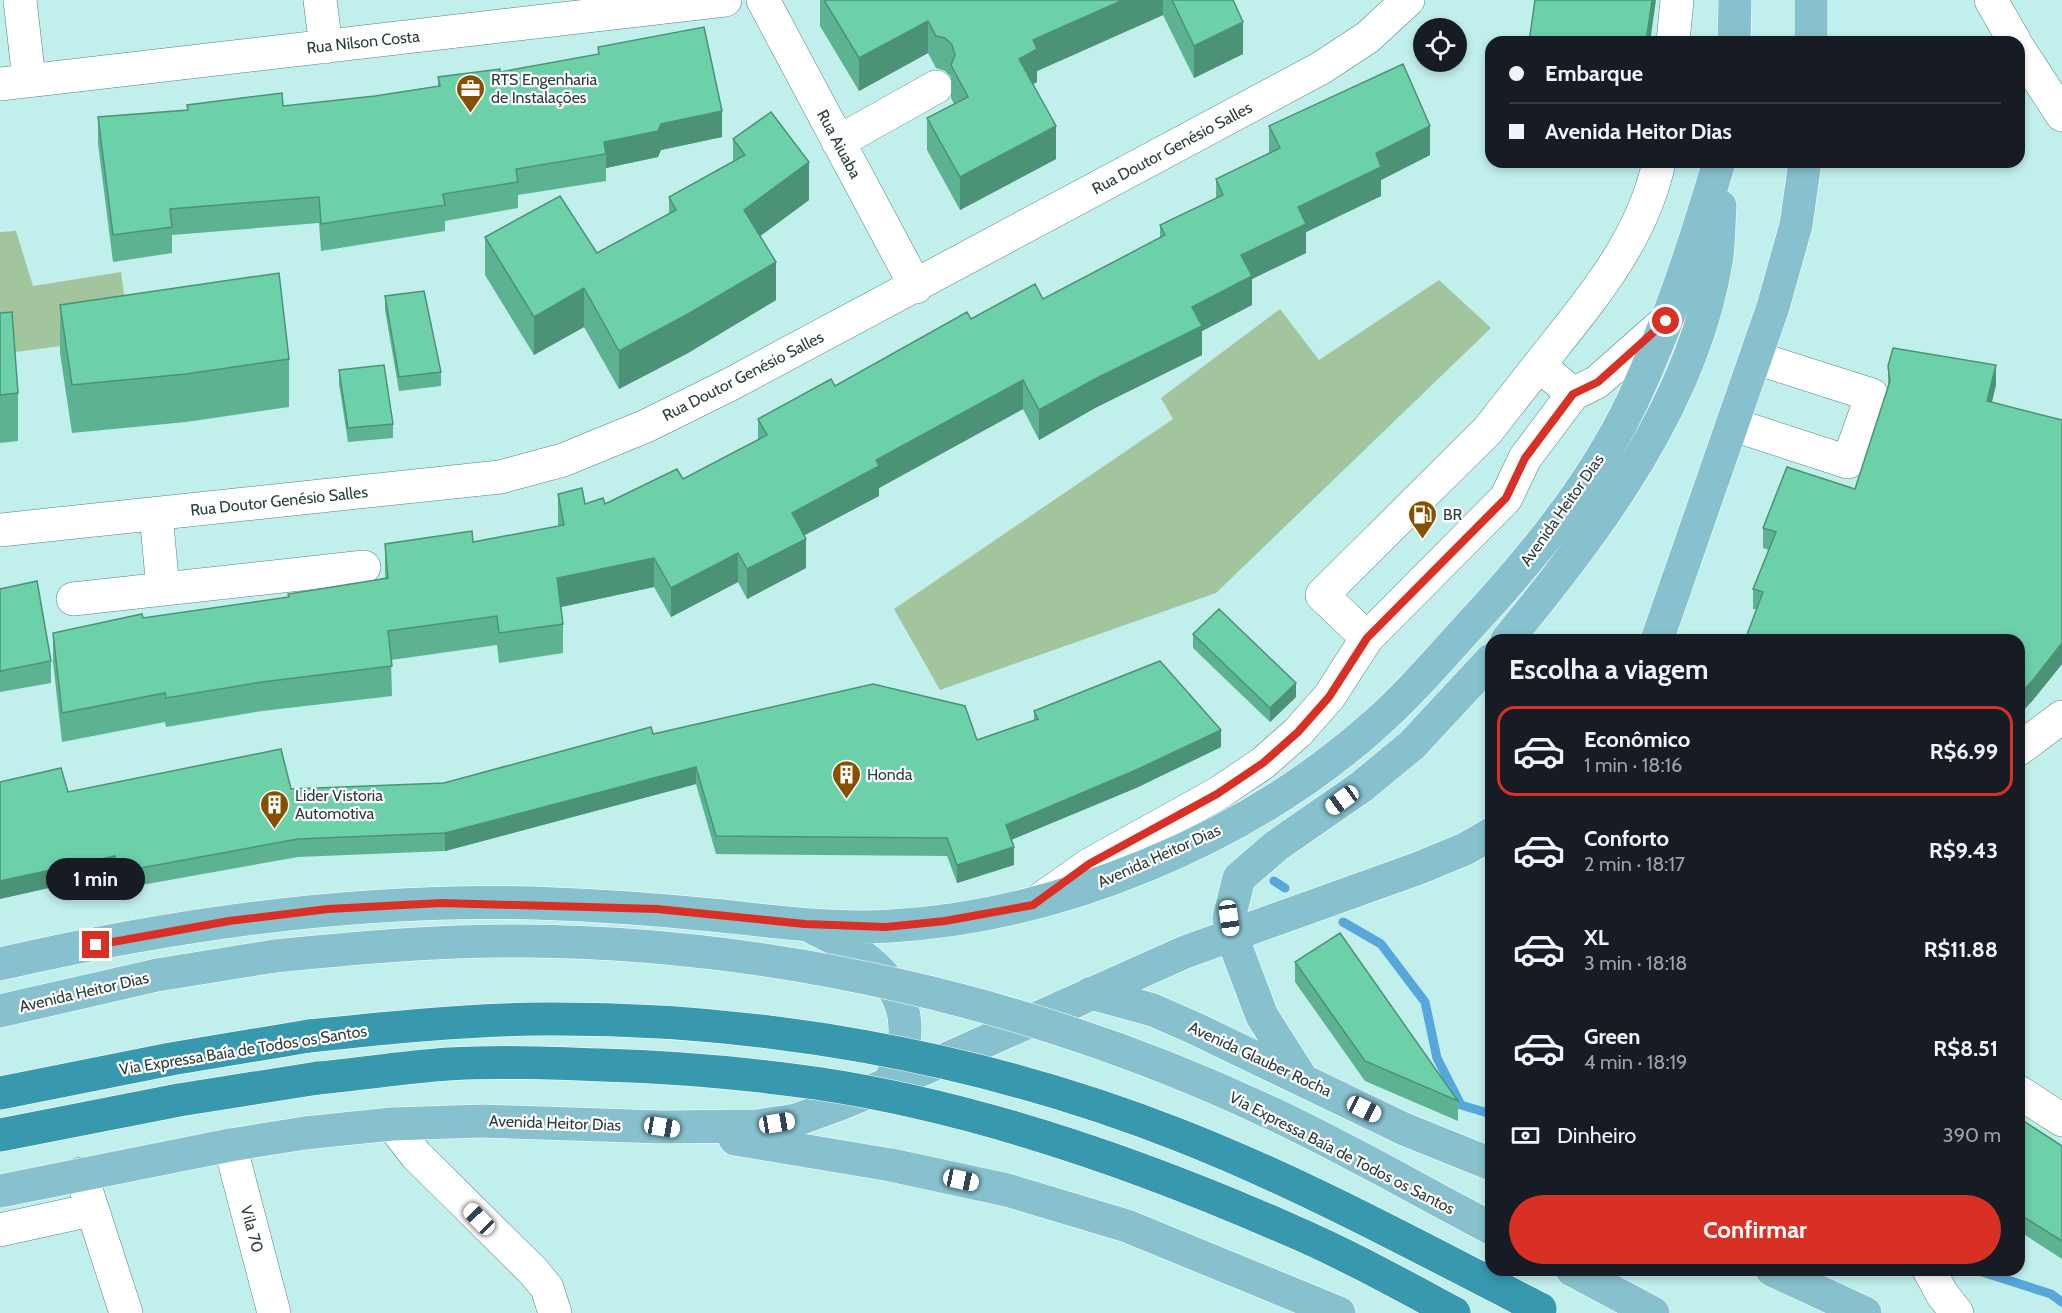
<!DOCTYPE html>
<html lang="pt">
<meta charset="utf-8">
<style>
:root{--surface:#171b24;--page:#20242c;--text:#f1f3f6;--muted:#9ea1a6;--line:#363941;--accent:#d93025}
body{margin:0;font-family:Cabin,sans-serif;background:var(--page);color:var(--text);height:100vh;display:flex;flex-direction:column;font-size:22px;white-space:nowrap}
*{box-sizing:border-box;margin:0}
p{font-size:20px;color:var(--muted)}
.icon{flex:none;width:33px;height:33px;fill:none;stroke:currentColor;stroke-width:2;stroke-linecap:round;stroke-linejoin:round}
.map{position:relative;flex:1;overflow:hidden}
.drawer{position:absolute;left:1485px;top:634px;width:540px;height:642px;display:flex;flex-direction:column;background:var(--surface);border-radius:18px;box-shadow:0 3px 9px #0003}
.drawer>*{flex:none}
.guide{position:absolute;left:1485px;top:36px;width:540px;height:132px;border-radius:18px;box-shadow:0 3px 9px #0003;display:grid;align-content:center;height:132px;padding:0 24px;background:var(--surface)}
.controls{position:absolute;left:1413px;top:18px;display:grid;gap:12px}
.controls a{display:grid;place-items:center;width:54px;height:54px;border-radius:50%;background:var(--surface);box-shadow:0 3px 9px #0003;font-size:30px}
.end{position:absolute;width:27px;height:27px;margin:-14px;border:8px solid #d93025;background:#fff;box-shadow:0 0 0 3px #fff}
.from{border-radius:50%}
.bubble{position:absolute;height:42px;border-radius:21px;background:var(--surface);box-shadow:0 3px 9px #0003;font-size:20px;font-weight:700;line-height:42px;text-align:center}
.car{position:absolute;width:18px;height:36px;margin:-18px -9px;border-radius:8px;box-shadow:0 0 4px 2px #0007;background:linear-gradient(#fff 24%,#345 0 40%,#fff 0 76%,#345 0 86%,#fff 0)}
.guide b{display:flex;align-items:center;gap:21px;height:57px;font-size:22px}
.guide b+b{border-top:2px solid var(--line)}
.guide i{width:15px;height:15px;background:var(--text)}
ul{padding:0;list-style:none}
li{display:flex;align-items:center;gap:18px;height:90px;margin:0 12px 9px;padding:0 12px;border:3px solid transparent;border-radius:18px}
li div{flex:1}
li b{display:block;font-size:22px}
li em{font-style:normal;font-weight:700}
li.current{border-color:var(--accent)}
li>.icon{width:54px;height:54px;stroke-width:1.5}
h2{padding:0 24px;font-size:27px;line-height:72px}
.pay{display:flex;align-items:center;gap:15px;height:66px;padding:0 24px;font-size:22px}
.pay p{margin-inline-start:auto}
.cta{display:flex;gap:12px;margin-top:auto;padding:12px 24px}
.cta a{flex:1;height:69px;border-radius:36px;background:var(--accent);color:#fff;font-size:24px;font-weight:700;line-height:69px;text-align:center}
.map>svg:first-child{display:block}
</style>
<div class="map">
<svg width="2062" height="1313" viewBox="0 0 2062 1313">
<rect width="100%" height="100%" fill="#c0efec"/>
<path fill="#a3c59d" d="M16 231 33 286 121 272 130 337 0 354V232Z
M1439 280 1491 328 1216 593 940 690 894 609 1173 419 1161 398 1280 309 1319 360Z"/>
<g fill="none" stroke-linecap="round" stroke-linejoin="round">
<path stroke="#57a6dc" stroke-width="9" d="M1274 881 1285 888
M1343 922 1381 944 1425 1002 1437 1058 1461 1105 1491 1114
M1976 1270 2051 1294 2062 1302"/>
<defs>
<path id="minor" d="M20 0 29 80
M320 0 326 47
M763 0 916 287
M1991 0 2015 42
M1673 42 1677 0
M2019 49 2062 115
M0 84 725 0
M838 142 936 87
M1539 365C1588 303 1642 242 1659 162
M1734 425 1848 462 1872 395 1756 358
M156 514 163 589
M0 530 500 477 563 460 646 426 729 385 1321 68 1368 37 1408 0
M73 599 364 567
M1367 638 1322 595 1488 430 1539 365 1573 394
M2019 749 2062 717
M1041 899 1089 865 1217 794 1263 763 1298 732 1329 697 1367 638 1506 498 1525 458 1573 394 1597 382 1666 321
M2019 1092 2062 1120
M392 1124 416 1155 534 1272 547 1288 555 1313
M230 1145 274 1313
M81 1174 126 1313
M0 1230 91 1210
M1929 1270 1942 1294 1957 1313"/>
<path id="major" d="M1734 42 1735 0
M1811 42V0
M1507 640C1598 529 1695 402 1717 256 1719 239 1719 222 1720 206
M1657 640 1773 307 1796 225 1805 162
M815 929C856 948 907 979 905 1032 905 1049 897 1066 890 1081
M0 964C174 924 354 898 533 903 593 905 653 909 712 915 771 921 832 930 891 926 1060 916 1244 840 1371 728 1408 696 1440 658 1473 622 1535 555 1594 482 1633 400 1669 323 1695 243 1719 162
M1091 993 1153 1010 1194 1028 1404 1129 1491 1164
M0 1011 157 975 275 956
M1302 1079 1262 1016 1231 934 1229 918 1239 878 1276 846 1361 787 1412 745 1491 660
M735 1139 891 1165 1007 1190 1127 1226 1339 1313
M0 1191 230 1145 305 1133 392 1124 482 1121 662 1127 757 1126 796 1120 840 1104 926 1068 1185 952 1419 868 1465 849 1491 834
M1572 1270 1653 1313
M1772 1270 1865 1313"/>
<path id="highway" d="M0 1093 171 1059 309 1036
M0 1135 179 1100 318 1078"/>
</defs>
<use href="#minor" stroke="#568380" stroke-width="34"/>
<use href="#major" stroke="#fff" stroke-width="34"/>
<use href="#highway" stroke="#fff" stroke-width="34"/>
<use href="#minor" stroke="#fff" stroke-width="33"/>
<use href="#major" stroke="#87c1ce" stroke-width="33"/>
<use href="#highway" stroke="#3798ae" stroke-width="33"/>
<defs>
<path id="major-bridge" d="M275 956C358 948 440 940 523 941 779 943 1040 1004 1271 1113 1346 1148 1418 1190 1491 1228"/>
<path id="highway-bridge" d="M309 1036C386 1028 463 1020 541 1019 757 1017 978 1056 1179 1135 1304 1184 1421 1248 1540 1309
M318 1078C361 1074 405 1067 448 1064 499 1061 551 1063 602 1065 673 1067 744 1073 815 1083 978 1107 1140 1164 1290 1230 1346 1254 1400 1284 1454 1313"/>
</defs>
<use href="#major-bridge" stroke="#fff" stroke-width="34" stroke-linecap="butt"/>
<use href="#highway-bridge" stroke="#fff" stroke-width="34" stroke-linecap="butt"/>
<use href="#major-bridge" stroke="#87c1ce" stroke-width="33"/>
<use href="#highway-bridge" stroke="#3798ae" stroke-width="33"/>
</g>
<path fill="#5db391" d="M820 0H1233L1243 54 1194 78 1163 15 1037 71V82L1033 84 1056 159 960 210 927 150V118L954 104 951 98V77L945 71 936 68 928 53 859 91 820 26Z
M598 47 722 137 661 150 658 157 606 168V181L518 195V208L445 221V231L321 251 319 223 172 235V253L113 262 98 144V117L283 106 375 96 438 86V77L500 72 598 54Z
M1269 126 1430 155 1381 180V196L1306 232V253L1252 279V305L1202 331V355L1095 408 1039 440 1023 409 879 488V496L804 535 806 568 747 599 738 582 671 617 654 587 560 607 563 624V653L499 663 497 645 391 660 392 696 262 711 166 727 165 722 62 742 53 662V633L143 618 288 597 385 578V544L473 542 558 526V494L585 504H605L683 479 758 440V419L835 386 971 319 1043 299 1160 238V225L1216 198V179L1269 153Z
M733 139 809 200 760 236 776 300 688 353 619 389 584 327 534 355 485 275V237L597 253 669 214V197L733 161Z
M385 296 441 372V386L399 391 385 310Z
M60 305 289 359V407L186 422 72 433 60 353Z
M0 313 18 393V441L0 443Z
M1888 366 1996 385 1992 402 2062 420V664L2033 700 2019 715V640L1753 609V589L1769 550 1763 548V528L1855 489 1888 387Z
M339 370 393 424V438L348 442 339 384Z
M0 589 51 661V683L0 692Z
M1193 634 1296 697 1270 722 1193 648Z
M1034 711 1221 747 1136 788 1011 840 1014 865 957 883 947 856 716 854 696 784 445 851 298 857 119 889 115 873 8 897 68 792 291 789 444 783 653 734 977 740 1034 721Z
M1295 962 1458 1101V1121L1365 1081 1295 982Z
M2019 1124 2062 1146V1259L2019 1231Z"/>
<path fill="#4c9276" d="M1123 0H1163V15L1037 71V82L1019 92V59L1033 40Z
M1652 0H1656L1650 42H1646Z
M928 21V53L859 91V58Z
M1243 22V54L1194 78V46Z
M722 111V137L661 150 658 157 606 168V154L604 142 661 124Z
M1056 126V159L960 210V177Z
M1430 126V155L1381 180V196L1306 232V253L1252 279V305L1202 331V355L1095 408 1039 440V410L1192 307 1241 255 1298 207 1376 153Z
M809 162V200L744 248V210Z
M776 262V300L688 353 619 389V351Z
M584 288V327L534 355V317Z
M1996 365V385L1987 421V401Z
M1023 380V409L879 488V496L792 542V513L876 460Z
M806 539V568L747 599V569Z
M738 553V582L671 617V588Z
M654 558V587L557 608V578Z
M2062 643V664L2033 700 2019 715V695Z
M1296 683V697L1270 722V708Z
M1221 730V747L1136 788 1006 842V825Z
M696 767V784L445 851V833Z
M1014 847V865L957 883V865Z
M115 856V873L0 899V881Z"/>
<path fill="#6cd0a9" stroke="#4c9276" stroke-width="1.5" d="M824 0H1123L1033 40 1037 49 1019 59 1056 126 960 177 927 118 968 97 951 65 955 55 952 45 945 38 936 36 928 21 859 58Z
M1172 0H1233L1243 22 1194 46Z
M1535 0H1652L1646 42H1529Z
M704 27 722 111 661 124 658 131 604 142 606 154 516 169 518 182 443 194 445 205 321 224 319 197 170 209 172 227 113 235 98 117 188 110 187 105 282 93 283 106 375 96 440 86 438 77 500 69V72L599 54 598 47Z
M1403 64 1430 126 1376 153 1381 167 1298 207 1306 224 1241 255 1252 276 1192 307 1202 326 1095 379 1039 410 1023 380 876 460 879 466 792 513 806 539 747 569 738 553 671 588 654 558 557 578 563 624 499 633 497 616 388 631 392 666 262 682 166 698 165 693 62 713 53 633 142 614 143 618 289 597 288 594 388 578 385 544 472 531 473 542 564 525 558 494 582 488 585 504 603 498 605 504 677 469 683 479 767 435 758 419 831 379 835 386 967 312 971 319 1035 284 1043 299 1165 235 1160 225 1223 195 1216 179 1280 148 1269 126Z
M771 112 809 162 744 210 776 262 688 314 619 351 584 288 534 317 485 237 560 196 597 253 676 210 669 197 745 155 733 139Z
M279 273 289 359 186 374 72 385 60 305Z
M424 291 441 372 399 377 385 296Z
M12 312 18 393 0 395V313Z
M1893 348 1996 365 1987 401 2062 420V643L2033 680 2019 695V640H1745L1763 592 1753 589 1776 532 1763 528 1787 467 1855 489 1890 381 1888 366Z
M384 365 393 424 348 428 339 370Z
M37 581 51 661 0 671V589Z
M1219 609 1296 683 1270 708 1193 634Z
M1160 661 1221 730 1136 770 1006 825 1014 847 957 865 947 838 716 836 696 767 445 833 298 839 119 872 115 856 0 881V782L61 768 68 792 281 749 291 789 444 783 651 727 653 734 873 684 965 706 977 740 1038 719 1034 711Z
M1340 933 1458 1101 1365 1061 1295 962Z
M2022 1120 2062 1146V1241L2019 1214V1124Z"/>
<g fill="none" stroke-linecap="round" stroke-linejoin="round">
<path stroke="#d93025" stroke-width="8" d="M96 945 229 921 328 909 441 903 657 909 805 924 886 927 945 921 1033 905 1089 864 1217 794 1263 763 1298 732 1329 697 1367 638 1506 498 1525 458 1573 394 1598 382 1666 321"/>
</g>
<defs>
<symbol id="office-pin" viewBox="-11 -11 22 30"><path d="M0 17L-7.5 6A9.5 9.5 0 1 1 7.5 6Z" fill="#875000" stroke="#fff"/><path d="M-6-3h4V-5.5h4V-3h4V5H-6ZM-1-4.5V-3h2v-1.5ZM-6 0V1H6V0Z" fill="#fff"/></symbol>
<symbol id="fuel-pin" viewBox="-11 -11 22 30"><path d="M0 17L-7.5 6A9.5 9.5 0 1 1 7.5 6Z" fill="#875000" stroke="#fff"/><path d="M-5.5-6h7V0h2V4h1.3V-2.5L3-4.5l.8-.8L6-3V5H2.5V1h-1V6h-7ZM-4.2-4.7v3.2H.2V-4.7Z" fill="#fff"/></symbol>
<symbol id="building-pin" viewBox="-11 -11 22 30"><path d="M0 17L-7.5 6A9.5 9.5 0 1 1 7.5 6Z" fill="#875000" stroke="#fff"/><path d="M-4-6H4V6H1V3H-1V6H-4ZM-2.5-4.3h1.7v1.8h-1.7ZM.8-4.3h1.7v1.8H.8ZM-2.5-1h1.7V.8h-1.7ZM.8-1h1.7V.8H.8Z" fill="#fff"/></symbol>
</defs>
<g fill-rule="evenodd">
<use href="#office-pin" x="454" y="72" width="33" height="45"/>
<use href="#fuel-pin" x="1406" y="498" width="33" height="45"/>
<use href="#building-pin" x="830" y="758" width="33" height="45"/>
<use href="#building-pin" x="258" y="788" width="33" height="45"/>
</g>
<g text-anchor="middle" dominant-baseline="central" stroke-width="4.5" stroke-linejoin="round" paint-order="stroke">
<g font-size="16" fill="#2a3d3c" stroke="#fff">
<text transform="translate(363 42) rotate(-6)">Rua Nilson Costa</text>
<text transform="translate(839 144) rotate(62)">Rua Aiuaba</text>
<text transform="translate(1172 148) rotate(-28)">Rua Doutor Genésio Salles</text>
<text transform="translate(743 376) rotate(-27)">Rua Doutor Genésio Salles</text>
<text transform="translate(279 501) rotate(-6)">Rua Doutor Genésio Salles</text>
<text transform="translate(1562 510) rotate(-55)">Avenida Heitor Dias</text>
<text transform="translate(1159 856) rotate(-24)">Avenida Heitor Dias</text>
<text transform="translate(84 992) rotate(-13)">Avenida Heitor Dias</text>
<text transform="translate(243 1050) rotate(-9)">Via Expressa Baía de Todos os Santos</text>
<text transform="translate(1260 1059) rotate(25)">Avenida Glauber Rocha</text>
<text transform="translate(555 1123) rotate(2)">Avenida Heitor Dias</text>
<text transform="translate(1342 1153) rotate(27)">Via Expressa Baía de Todos os Santos</text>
<text transform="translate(252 1229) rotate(75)">Vila 70</text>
</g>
<g font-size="16" fill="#2a3d3c" stroke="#fff" text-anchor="start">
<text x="491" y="79">RTS Engenharia<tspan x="491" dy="18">de Instalações</tspan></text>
<text x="1443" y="514">BR</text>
<text x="867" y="774">Honda</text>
<text x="295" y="795">Lider Vistoria<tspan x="295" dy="18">Automotiva</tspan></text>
</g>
</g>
</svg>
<div class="controls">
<a><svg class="icon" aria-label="locate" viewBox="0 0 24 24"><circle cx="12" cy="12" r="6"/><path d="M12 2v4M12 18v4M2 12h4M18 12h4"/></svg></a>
</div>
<i class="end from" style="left:1666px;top:321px"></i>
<i class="end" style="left:96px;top:945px"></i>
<div class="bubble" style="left:46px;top:858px;width:99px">1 min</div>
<i class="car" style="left:1342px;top:800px;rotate:234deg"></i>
<i class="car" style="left:1229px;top:918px;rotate:172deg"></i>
<i class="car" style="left:1364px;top:1109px;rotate:116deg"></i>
<i class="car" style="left:777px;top:1123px;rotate:81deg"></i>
<i class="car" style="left:662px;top:1127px;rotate:99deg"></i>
<i class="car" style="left:961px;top:1180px;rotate:102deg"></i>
<i class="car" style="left:479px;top:1219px;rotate:316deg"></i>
<div class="guide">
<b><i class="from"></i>Embarque</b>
<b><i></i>Avenida Heitor Dias</b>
</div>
<section class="drawer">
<h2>Escolha a viagem</h2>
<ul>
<li class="current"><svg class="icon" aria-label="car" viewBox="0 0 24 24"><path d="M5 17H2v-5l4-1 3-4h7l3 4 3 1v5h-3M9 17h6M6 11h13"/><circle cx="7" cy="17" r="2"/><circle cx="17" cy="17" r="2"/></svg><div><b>Econômico</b><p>1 min · 18:16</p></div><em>R$6.99</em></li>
<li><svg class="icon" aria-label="car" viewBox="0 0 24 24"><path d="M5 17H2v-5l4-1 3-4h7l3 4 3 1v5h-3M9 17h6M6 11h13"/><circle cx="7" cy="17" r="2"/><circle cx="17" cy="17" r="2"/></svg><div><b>Conforto</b><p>2 min · 18:17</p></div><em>R$9.43</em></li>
<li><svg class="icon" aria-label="car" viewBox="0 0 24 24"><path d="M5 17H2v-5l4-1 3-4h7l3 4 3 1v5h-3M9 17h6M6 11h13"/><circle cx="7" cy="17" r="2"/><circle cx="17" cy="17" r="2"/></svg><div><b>XL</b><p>3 min · 18:18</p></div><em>R$11.88</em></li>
<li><svg class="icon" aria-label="car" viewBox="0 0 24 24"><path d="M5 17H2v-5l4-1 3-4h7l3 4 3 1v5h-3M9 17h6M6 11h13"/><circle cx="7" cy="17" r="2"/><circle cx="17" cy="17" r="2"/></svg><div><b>Green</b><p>4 min · 18:19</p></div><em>R$8.51</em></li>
</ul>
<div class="pay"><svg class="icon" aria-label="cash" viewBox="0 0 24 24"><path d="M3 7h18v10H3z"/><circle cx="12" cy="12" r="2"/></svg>Dinheiro<p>390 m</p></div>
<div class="cta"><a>Confirmar</a></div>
</section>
</div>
